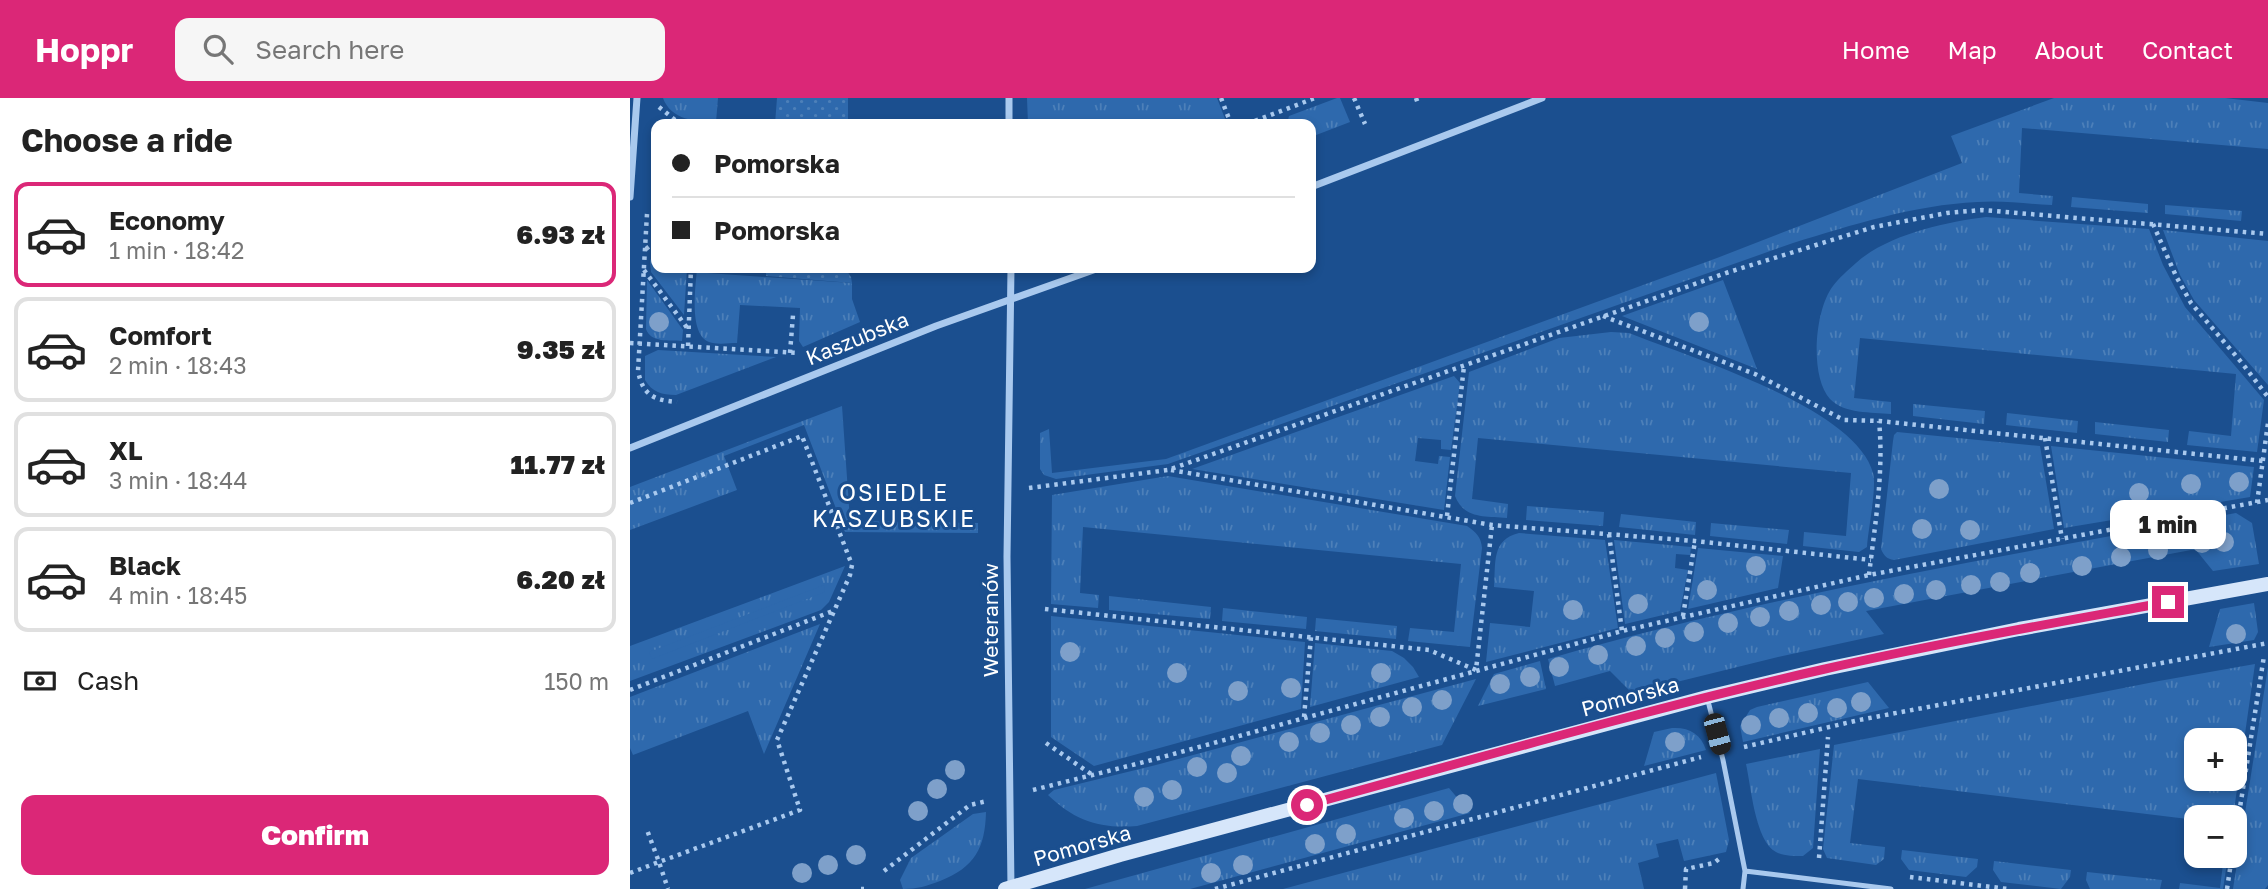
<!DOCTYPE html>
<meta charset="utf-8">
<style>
:root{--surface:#fff;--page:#f6f6f6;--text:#222;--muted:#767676;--line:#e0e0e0;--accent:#db2777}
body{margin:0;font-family:"Golos Text",sans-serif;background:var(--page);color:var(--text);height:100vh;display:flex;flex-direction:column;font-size:26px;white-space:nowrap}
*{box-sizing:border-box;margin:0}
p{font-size:23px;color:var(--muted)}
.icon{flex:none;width:38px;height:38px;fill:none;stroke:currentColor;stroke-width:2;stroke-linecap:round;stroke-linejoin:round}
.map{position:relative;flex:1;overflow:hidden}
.panel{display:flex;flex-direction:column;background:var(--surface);width:630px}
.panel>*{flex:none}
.guide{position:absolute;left:21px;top:21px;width:665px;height:154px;border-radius:14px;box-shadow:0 4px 10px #0003;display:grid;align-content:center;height:154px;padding:0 21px;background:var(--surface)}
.fabs{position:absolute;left:1554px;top:630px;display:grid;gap:14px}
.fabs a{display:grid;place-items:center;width:63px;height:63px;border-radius:14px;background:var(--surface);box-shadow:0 4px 10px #0003;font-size:35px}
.end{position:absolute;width:32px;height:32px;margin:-16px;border:9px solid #db2777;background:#fff;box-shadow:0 0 0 4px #fff}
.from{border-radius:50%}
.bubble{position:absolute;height:49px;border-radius:14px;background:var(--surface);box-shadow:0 4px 10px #0003;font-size:23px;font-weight:800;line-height:49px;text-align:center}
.car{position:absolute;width:21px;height:42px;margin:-21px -10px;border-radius:9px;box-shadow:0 0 5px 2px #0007;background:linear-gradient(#222 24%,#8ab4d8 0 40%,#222 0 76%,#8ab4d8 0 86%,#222 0)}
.guide b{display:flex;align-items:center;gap:24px;height:66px;font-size:26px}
.guide b+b{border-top:2px solid var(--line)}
.guide i{width:18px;height:18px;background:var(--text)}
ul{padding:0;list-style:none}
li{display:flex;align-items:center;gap:21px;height:105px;margin:0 14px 10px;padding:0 7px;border:4px solid var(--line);border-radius:14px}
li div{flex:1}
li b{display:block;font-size:26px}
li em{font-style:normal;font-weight:800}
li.on{border-color:var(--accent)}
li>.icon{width:63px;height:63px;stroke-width:1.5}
h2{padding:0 21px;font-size:32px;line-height:84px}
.pay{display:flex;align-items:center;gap:18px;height:77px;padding:0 21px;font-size:26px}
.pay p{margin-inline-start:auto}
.action{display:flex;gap:14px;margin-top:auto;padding:14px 21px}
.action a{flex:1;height:80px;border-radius:14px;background:var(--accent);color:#fff;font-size:28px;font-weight:800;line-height:80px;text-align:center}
header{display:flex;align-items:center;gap:42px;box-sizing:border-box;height:98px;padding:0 35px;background:var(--accent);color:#fff}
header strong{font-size:33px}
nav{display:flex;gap:38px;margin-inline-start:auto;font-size:24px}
.search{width:490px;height:63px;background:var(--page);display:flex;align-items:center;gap:18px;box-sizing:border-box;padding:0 24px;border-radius:14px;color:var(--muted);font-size:26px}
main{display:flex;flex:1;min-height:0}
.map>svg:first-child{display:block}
</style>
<header>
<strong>Hoppr</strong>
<div class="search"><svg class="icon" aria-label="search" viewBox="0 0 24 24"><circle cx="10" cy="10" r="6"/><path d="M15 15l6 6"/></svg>Search here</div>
<nav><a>Home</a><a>Map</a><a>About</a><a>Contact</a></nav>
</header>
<main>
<section class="panel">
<h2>Choose a ride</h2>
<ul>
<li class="on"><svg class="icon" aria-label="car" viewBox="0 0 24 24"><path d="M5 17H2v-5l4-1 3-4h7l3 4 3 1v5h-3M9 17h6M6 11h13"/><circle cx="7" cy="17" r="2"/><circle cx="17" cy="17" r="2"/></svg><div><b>Economy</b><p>1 min · 18:42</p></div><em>6.93 zł</em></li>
<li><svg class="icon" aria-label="car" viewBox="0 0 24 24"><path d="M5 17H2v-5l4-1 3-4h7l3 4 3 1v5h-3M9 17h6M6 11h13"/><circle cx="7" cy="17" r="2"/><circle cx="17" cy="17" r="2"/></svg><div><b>Comfort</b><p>2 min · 18:43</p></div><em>9.35 zł</em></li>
<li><svg class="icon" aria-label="car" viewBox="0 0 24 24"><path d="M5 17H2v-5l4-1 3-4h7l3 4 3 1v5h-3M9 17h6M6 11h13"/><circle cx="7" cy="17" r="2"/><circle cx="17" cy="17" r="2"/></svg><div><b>XL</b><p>3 min · 18:44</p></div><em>11.77 zł</em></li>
<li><svg class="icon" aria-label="car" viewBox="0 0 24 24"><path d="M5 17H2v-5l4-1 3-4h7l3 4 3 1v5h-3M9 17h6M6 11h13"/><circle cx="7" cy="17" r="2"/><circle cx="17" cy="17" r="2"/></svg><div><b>Black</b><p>4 min · 18:45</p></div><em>6.20 zł</em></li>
</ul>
<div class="pay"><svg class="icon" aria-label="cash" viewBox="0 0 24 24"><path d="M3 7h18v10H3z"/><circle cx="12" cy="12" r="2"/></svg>Cash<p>150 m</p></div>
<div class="action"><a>Confirm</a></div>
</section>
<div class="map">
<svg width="1638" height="791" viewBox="0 0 1638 791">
<defs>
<pattern id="grass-tufts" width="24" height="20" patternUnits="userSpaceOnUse" patternTransform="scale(1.75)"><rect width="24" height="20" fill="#2e69ad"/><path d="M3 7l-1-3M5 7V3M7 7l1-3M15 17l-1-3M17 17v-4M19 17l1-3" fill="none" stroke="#4d80b9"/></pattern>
<pattern id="garden-dots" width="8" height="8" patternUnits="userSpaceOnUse" patternTransform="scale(1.75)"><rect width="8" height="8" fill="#2e69ad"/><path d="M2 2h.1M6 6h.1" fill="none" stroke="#4d80b9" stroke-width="1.8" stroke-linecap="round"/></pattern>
</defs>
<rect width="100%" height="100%" fill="#1b4f8f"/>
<path fill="url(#grass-tufts)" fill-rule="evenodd" d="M33 0H88L86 24C66 24 41 22 33 0Z
M397 0H587L597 26H398Z
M707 0H710L720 24 681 39V26H657L659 18Z
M1424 0H1595L1638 5V51L1392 30 1389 95 1423 98 1422 107C1397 106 1372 102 1347 104 1284 107 1222 127 1163 145L538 366 426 381 414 377 410 371V335L419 331 422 375 536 361 1087 160 1332 65 1321 38Z
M1442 99 1518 106V115L1441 109Z
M1535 107 1612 113 1611 123 1535 116Z
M1356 119 1519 131 1533 167 1555 209 1634 302 1627 354 1557 347 1559 333 1601 338 1606 276 1230 240 1224 300 1261 304V316C1242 314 1214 316 1200 301 1179 278 1185 211 1203 188 1209 180 1218 172 1226 165 1257 137 1315 124 1356 119Z
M1533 132 1638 143V287L1564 202 1550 177Z
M26 150V170H57L54 217 21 174 20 163Z
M67 170H77V175L222 185V201L230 224 173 249 169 243 170 210 110 207 107 245C99 245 87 247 79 244 58 236 66 187 67 170Z
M17 182 53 232 52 243C39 242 21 245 16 231Z
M1093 182 1127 271 992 218Z
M981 234 999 235C1059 259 1225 309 1243 375 1247 389 1238 432 1237 449L1229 454 1173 448 1174 434 1216 438 1221 375 848 340 842 401 878 406 877 420C855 418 834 421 825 398L839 274 929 240Z
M28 252 146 259 46 297C32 297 22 294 15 282V258Z
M824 278 830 285 821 352 811 351V342L788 340 785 363 808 366 809 358 820 359 814 412 562 371Z
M1283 306 1355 313 1354 326 1283 318Z
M212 308 220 423 348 425V435L215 434 174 327 94 358 107 392 0 432V389Z
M1377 315 1448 323 1447 335 1376 327Z
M1465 324 1539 332 1538 344 1465 336Z
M1267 334 1410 348 1424 431 1264 462C1257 461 1254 458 1251 451L1263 343 1264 337Z
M1421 348 1624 369 1620 399 1434 430Z
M538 378 837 428C846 434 851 439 852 450L840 549 778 543 780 530 824 534 831 466 453 429 450 495 469 497 468 510 421 506 422 397Z
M897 408 974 414 973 428 896 422Z
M1606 415 1622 425 1629 466 1583 473 1566 452H1561L1236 513 1254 536 1148 559 1002 595 980 573 925 588 918 561C1143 496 1376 458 1606 415Z
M991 416 1066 424 1065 437 989 429Z
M1081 425 1159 432 1157 446 1080 438Z
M889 435 975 442 988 530 856 564 860 525 900 529 904 493 864 489C866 465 861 442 889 435Z
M984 442 1061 449 1060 457 1046 456 1045 470 1058 472 1050 513 995 526Z
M1068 450 1153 458 1148 490 1058 511Z
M215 468 199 504 191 512 0 583V548Z
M479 498 581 509 580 521 479 512Z
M1624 505 1628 534 1624 542 1579 549 1590 511Z
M593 510 677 519 676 531 592 523Z
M421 518 675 544 671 611 464 668 421 639Z
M686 520 767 528 766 541 685 533Z
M190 526 134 656 118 613 3 657 0 650V599Z
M685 545 762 553 774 560 783 569 789 579 680 609Z
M910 563 916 591 848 608 864 576Z
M1625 566 1603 719H1566V722L1228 681 1220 745 1255 749 1254 761 1246 767 1197 760 1193 751 1204 647 1529 583ZM1605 642V681H1566V642Z
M1638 569V787L1635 791H1603Z
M846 581 812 647 507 728C470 731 445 723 418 697L424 692 526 667Z
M1238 584 1259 610 1113 644 1110 628 1120 612 1127 609Z
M1042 630C1059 629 1071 636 1076 652L1014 668 1024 634Z
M1190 651 1183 750 1173 758C1164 758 1154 758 1146 754 1125 743 1121 688 1116 666Z
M1086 675 1099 742 1096 754 1054 763 1048 741 1026 746 1029 759 1008 765 1014 791H653Z
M819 690 840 715 560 791H455Z
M356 714C355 750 345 769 310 783 297 788 287 791 273 791L270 782 281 760 343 716Z
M1272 752 1348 761 1347 769 1336 779 1279 772 1271 761Z
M1594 758H1598L1593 791H1549L1550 785 1590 790Z
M1364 763 1441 772 1440 779 1431 791 1371 784 1363 772Z
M1457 774 1532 782 1530 791H1460L1456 782Z"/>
<path fill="url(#garden-dots)" d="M147 0H218V26H145Z
M136 170H215L221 179 222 185 136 178Z"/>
<path fill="#2e69ad" d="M194 487 195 494 22 561 19 554Z"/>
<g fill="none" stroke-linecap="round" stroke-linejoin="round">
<path stroke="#a9c9ee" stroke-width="4.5" stroke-dasharray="3.5 5" stroke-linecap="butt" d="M591 0 601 26
M724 0 735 26
M786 0 788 6
M29 9 50 26
M617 26 685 0
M17 116 8 273C13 297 23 302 47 304
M1523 126 1546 178 1561 205 1612 265 1638 299
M16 151 26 143
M14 172 58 231
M973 218 1125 276 1214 322 1249 323 1633 363
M0 245 169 255
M58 248 61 170
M160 255 163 217
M1415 340 1432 441
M541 372 862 427 1065 443 1241 462
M399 390 538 372 1096 175 1244 129 1317 115 1352 112 1638 136
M0 405 172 338 222 467 220 477 147 642 170 712 29 764 38 791
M1627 405 1638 325
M817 418 834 268
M979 436 992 533
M1239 477C1245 426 1254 374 1249 323
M415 511 799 552 846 572 862 427
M1053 518 1065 443
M0 592 203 513
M674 619 681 539
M416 645 461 676
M1114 649 1229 622 1638 545
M403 692 518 663 992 533 1239 477 1638 402
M1605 741 1634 558
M1189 760 1198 639
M254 773 340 707 357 703
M0 775 29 764 17 732
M1280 779 1378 791
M231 791H234
M585 791 1071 659
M1055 791 1056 771 1084 765 1089 761
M1597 791 1602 758"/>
<path stroke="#a9c9ee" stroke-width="5" d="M1077 599 1093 662 1115 773 1113 791
M1115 773 1261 791"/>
<path stroke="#a9c9ee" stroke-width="7" d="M379 0V26
M681 89 912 0
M0 99 7 0
M0 350 306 228 469 170
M381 790 377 459 381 170"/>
<path stroke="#d6e6fa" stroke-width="14" d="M375 791 490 757 1077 599 1195 571 1389 531 1638 486"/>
</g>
<g fill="#7ea0ca">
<circle cx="29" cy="224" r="10"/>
<circle cx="1069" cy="224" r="10"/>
<circle cx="1609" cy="384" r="10"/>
<circle cx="1561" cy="386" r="10"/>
<circle cx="1309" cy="391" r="10"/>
<circle cx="1509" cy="395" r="10"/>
<circle cx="1292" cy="431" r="10"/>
<circle cx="1340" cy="432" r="10"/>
<circle cx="1594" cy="444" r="10"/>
<circle cx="1572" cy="445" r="10"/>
<circle cx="1528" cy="452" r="10"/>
<circle cx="1491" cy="459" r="10"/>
<circle cx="1126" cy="468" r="10"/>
<circle cx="1452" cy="468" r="10"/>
<circle cx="1400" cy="475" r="10"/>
<circle cx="1370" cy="484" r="10"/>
<circle cx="1341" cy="487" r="10"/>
<circle cx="1077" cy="492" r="10"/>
<circle cx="1306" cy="492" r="10"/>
<circle cx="1274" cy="496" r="10"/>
<circle cx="1244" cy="500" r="10"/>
<circle cx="1218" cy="504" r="10"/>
<circle cx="1008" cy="506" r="10"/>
<circle cx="1191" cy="507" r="10"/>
<circle cx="943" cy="512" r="10"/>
<circle cx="1159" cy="513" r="10"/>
<circle cx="1130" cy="519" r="10"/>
<circle cx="1098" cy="525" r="10"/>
<circle cx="1064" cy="534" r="10"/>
<circle cx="1606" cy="536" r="10"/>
<circle cx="1035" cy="540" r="10"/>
<circle cx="1006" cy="548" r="10"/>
<circle cx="440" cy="554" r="10"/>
<circle cx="968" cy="557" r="10"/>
<circle cx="929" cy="569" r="10"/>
<circle cx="547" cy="575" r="10"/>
<circle cx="751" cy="575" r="10"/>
<circle cx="900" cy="579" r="10"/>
<circle cx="870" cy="586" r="10"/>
<circle cx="661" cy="590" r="10"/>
<circle cx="608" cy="593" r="10"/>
<circle cx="812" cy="602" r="10"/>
<circle cx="1231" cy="604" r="10"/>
<circle cx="782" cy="609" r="10"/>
<circle cx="1207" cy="610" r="10"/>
<circle cx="1178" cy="615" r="10"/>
<circle cx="750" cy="619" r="10"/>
<circle cx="1149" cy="620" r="10"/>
<circle cx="721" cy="627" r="10"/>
<circle cx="1121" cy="627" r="10"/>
<circle cx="690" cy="635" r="10"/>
<circle cx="659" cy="644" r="10"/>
<circle cx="1045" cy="644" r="10"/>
<circle cx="611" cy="658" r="10"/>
<circle cx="567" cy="669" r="10"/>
<circle cx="325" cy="672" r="10"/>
<circle cx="597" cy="675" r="10"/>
<circle cx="307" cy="691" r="10"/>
<circle cx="542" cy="692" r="10"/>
<circle cx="514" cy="699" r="10"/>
<circle cx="833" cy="706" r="10"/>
<circle cx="288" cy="713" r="10"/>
<circle cx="804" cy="713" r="10"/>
<circle cx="774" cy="720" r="10"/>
<circle cx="716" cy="736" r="10"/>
<circle cx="685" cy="746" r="10"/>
<circle cx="226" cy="757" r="10"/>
<circle cx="198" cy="767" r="10"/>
<circle cx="613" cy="767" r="10"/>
<circle cx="172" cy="775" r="10"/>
<circle cx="581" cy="775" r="10"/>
</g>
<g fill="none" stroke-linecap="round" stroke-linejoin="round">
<path stroke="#db2777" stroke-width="9" d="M677 707C849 660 1021 610 1195 571 1309 545 1424 525 1538 504"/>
</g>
<g text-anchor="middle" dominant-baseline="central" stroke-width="6" stroke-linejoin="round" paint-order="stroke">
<g font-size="21" fill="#fff" stroke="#1b4f8f">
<text transform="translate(227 240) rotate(-22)">Kaszubska</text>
<text transform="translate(360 522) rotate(-90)">Weteranów</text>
<text transform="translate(1000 598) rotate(-15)">Pomorska</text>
<text transform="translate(452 747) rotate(-16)">Pomorska</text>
</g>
<g font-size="23" letter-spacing="2" fill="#fff" stroke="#1b4f8f">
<text x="264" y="394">OSIEDLE<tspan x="264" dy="26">KASZUBSKIE</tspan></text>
</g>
</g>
</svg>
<div class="fabs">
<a>+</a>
<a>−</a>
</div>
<i class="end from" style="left:677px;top:707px"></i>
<i class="end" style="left:1538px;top:504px"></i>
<div class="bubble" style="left:1480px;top:402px;width:116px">1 min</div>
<i class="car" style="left:1087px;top:636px;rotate:165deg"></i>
<div class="guide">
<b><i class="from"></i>Pomorska</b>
<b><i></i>Pomorska</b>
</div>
</div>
</main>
